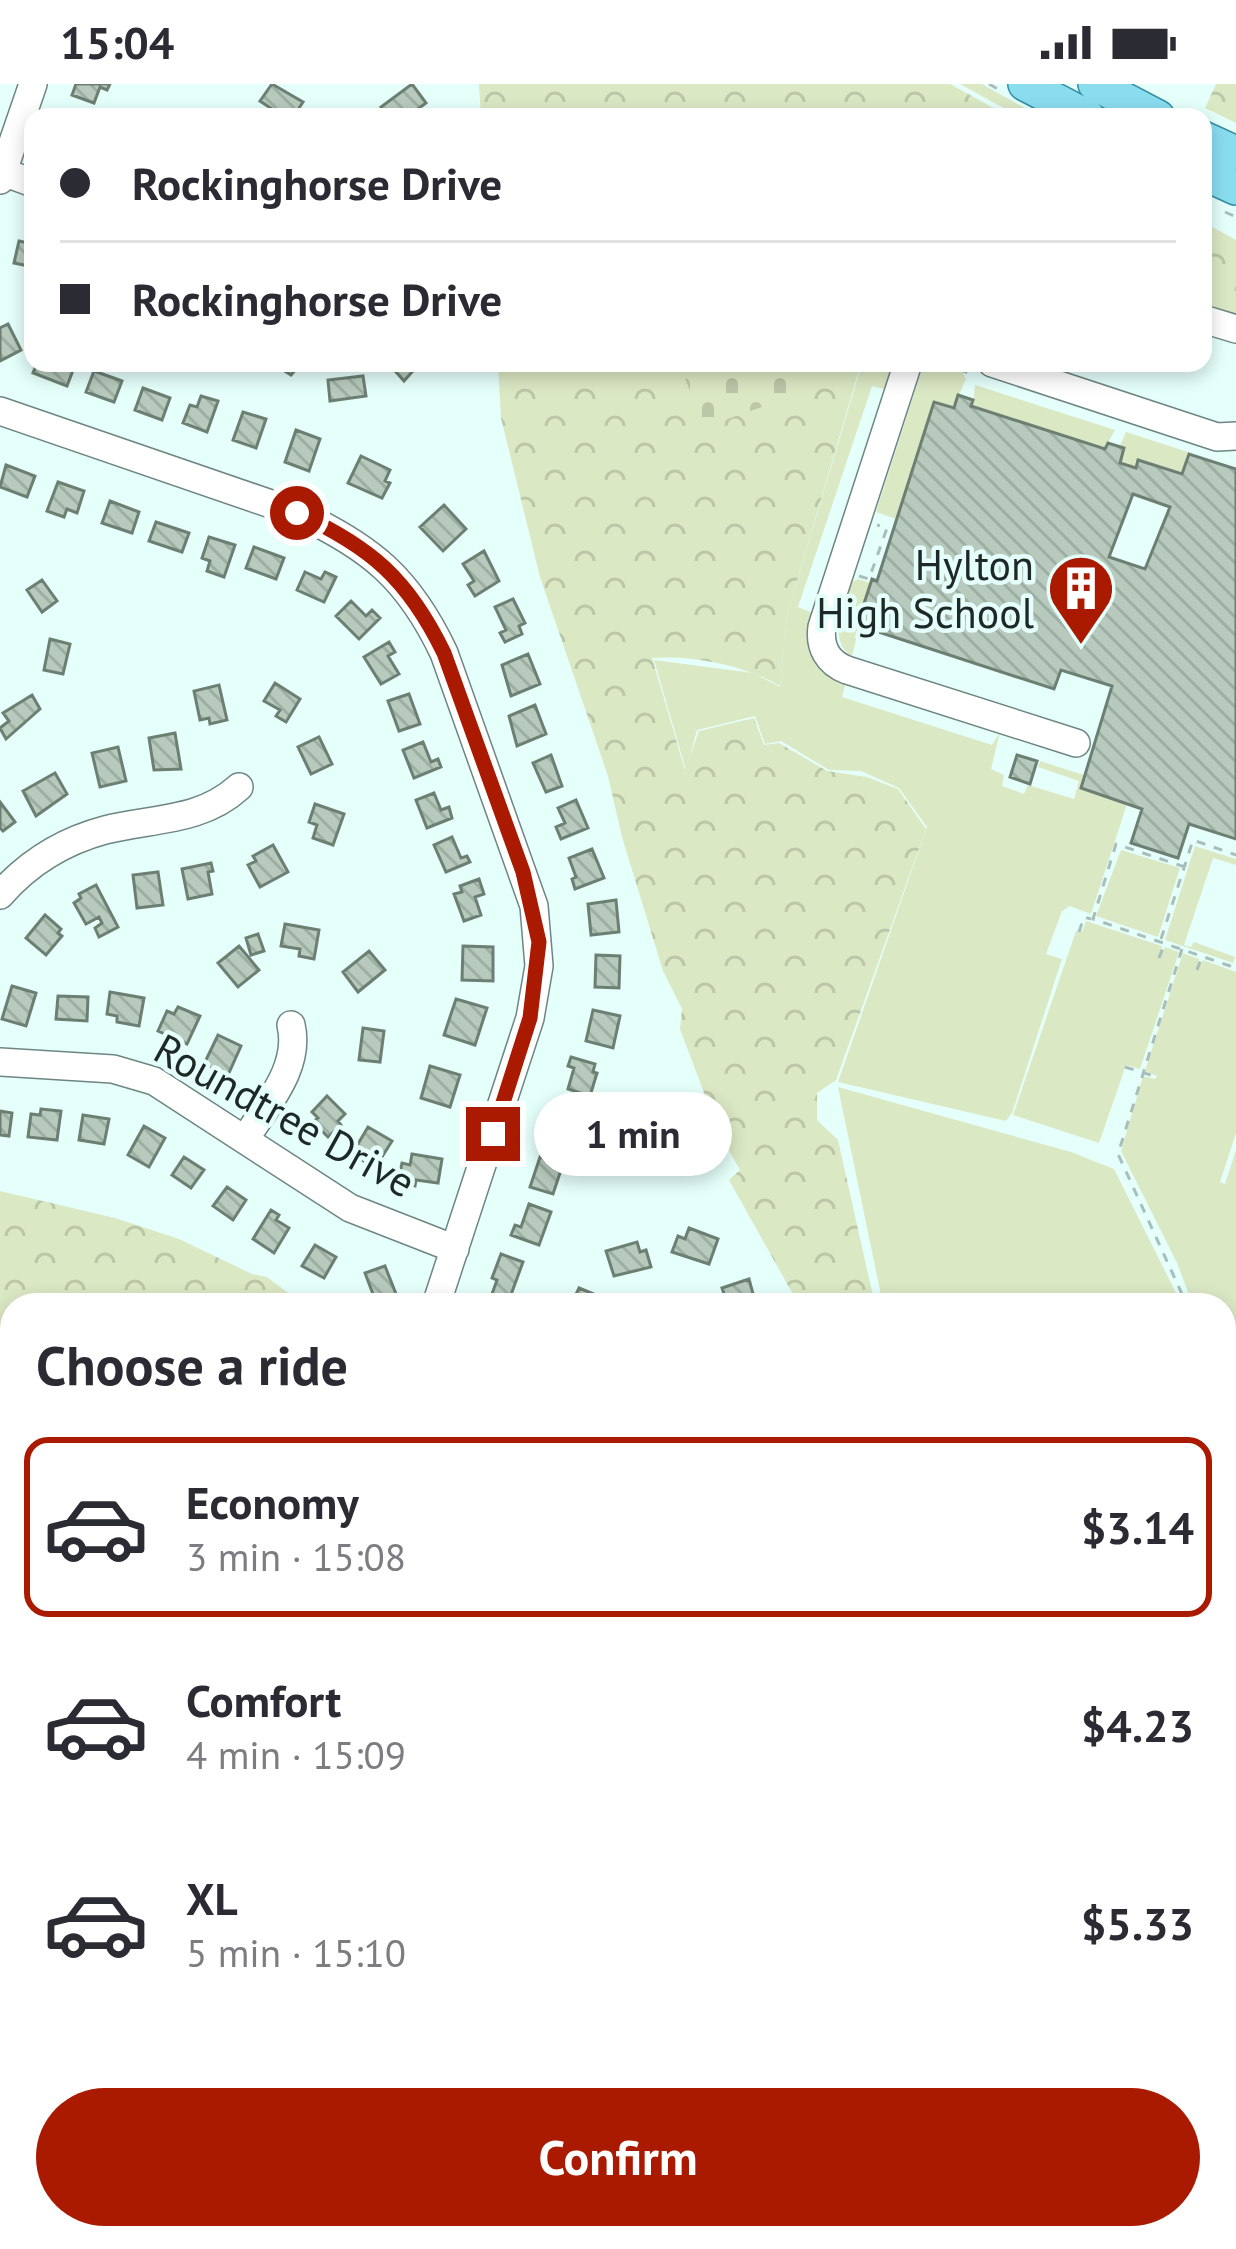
<!DOCTYPE html>
<meta charset="utf-8">
<style>
:root{--surface:#fff;--page:#f7f7f7;--text:#2b2b33;--muted:#7c7c81;--line:#e1e1e2;--accent:#aa1a01}
body{margin:0;font-family:"PT Sans",sans-serif;background:var(--page);color:var(--text);height:100vh;display:flex;flex-direction:column;font-size:45px;white-space:nowrap}
*{box-sizing:border-box;margin:0}
p{font-size:39px;color:var(--muted)}
.icon{flex:none;width:66px;height:66px;fill:none;stroke:currentColor;stroke-width:2;stroke-linecap:round;stroke-linejoin:round}
.map{position:relative;flex:1;overflow:hidden}
.panel{position:absolute;left:0px;top:1209px;width:1236px;height:957px;display:flex;flex-direction:column;background:var(--surface);border-radius:36px 36px 0 0;box-shadow:0 6px 18px #0003}
.panel>*{flex:none}
.top-card{position:absolute;left:24px;top:24px;width:1188px;height:264px;border-radius:24px;box-shadow:0 6px 18px #0003;display:grid;align-content:center;height:264px;padding:0 36px;background:var(--surface)}
.end{position:absolute;width:54px;height:54px;margin:-27px;border:15px solid #aa1a01;background:#fff;box-shadow:0 0 0 6px #fff}
.from{border-radius:50%}
.bubble{position:absolute;height:84px;border-radius:42px;background:var(--surface);box-shadow:0 6px 18px #0003;font-size:39px;font-weight:700;line-height:84px;text-align:center}
.top-card b{display:flex;align-items:center;gap:42px;height:114px;font-size:45px}
.top-card b+b{border-top:3px solid var(--line)}
.top-card i{width:30px;height:30px;background:var(--text)}
ul{padding:0;list-style:none}
li{display:flex;align-items:center;gap:36px;height:180px;margin:0 24px 18px;padding:0 12px;border:6px solid transparent;border-radius:24px}
li div{flex:1}
li b{display:block;font-size:45px}
li em{font-style:normal;font-weight:700}
li.on{border-color:var(--accent)}
li>.icon{width:108px;height:108px;stroke-width:1.5}
h2{padding:0 36px;font-size:54px;line-height:144px}
.action{display:flex;gap:24px;margin-top:auto;padding:24px 36px}
.action a{flex:1;height:138px;border-radius:72px;background:var(--accent);color:#fff;font-size:48px;font-weight:700;line-height:138px;text-align:center}
.status{display:flex;justify-content:space-between;align-items:center;height:84px;padding:0 60px;background:var(--surface);direction:ltr}
.status svg{height:33px;fill:currentColor}
.map>svg:first-child{display:block}
</style>
<div class="status"><b>15:04</b><svg viewBox="0 0 49 12"><path d="M0 12V9h3v3zM5 12V6h3v6zM10 12V3h3v9zM15 12V0h3v12zM26 1h20v11H26zM47 4h2v5h-2z"/></svg></div>
<div class="map">
<svg width="1236" height="2165" viewBox="0 0 1236 2165">
<defs>
<pattern id="forest-crowns" width="20" height="18" patternUnits="userSpaceOnUse" patternTransform="scale(3)"><rect width="20" height="18" fill="#dbe8c4"/><path d="M2 6a3 3 0 1 1 6 0M12 15a3 3 0 1 1 6 0" fill="none" stroke="#bcc7a8"/></pattern>
<pattern id="cemetery-stones" width="16" height="16" patternUnits="userSpaceOnUse" patternTransform="scale(3)"><rect width="16" height="16" fill="#dbe8c4"/><path d="M2 7V4a2 2 0 0 1 4 0v3zM10 15v-3a2 2 0 0 1 4 0v3z" fill="#bcc7a8"/></pattern>
<pattern id="building-back-hatch" width="6" height="6" patternUnits="userSpaceOnUse" patternTransform="scale(3)"><rect width="6" height="6" fill="#b7cabd"/><path d="M-1 5l2 2M0 0l6 6M5-1l2 2" fill="none" stroke="#9daea2"/></pattern>
</defs>
<rect width="100%" height="100%" fill="#e5fffb"/>
<path fill="#dbe8c4" d="M960 0H982L1041 33H1020Z
M862 279H897L889 306 872 302 798 523 815 530 846 598 842 613 992 661 1000 648 991 685 1004 691 1002 702 1024 710 1028 701 1074 715 1079 697 1038 683 1040 677 1084 691 1080 705 1127 720 1091 830 1070 822 1062 827 1046 870 1062 875 1012 1029 1006 1037 838 998 927 743 899 704 861 687 829 686 781 657 765 660 755 632 697 646 686 686 654 576 753 589 780 603 787 531Z
M924 279 962 288 966 295 953 324 934 318 897 435 876 428Z
M975 301 1115 346 1105 364 973 321Z
M1126 348 1188 368 1181 389 1139 375 1135 383 1121 378 1125 364 1120 362Z
M858 495 870 499 852 572C826 556 845 522 852 498Z
M1195 762 1236 775V781L1213 774 1184 861 1191 863 1194 858 1235 873 1233 879 1165 856Z
M1121 766 1180 784 1158 853 1096 832Z
M1086 837 1162 862 1159 874 1165 863 1179 868 1140 985 1126 981 1099 1059 1013 1031 1076 847 1082 848Z
M1183 869 1199 875 1197 886 1203 876 1236 888V1049L1220 1098 1225 1100 1236 1066V1294L1224 1271V1221H1193L1177 1179 1121 1067 1143 992 1155 995 1157 992 1145 987Z
M838 1003 1071 1068 1114 1085 1182 1221H883Z
M1224 1301 1236 1321V1422L1224 1424Z"/>
<path fill="url(#forest-crowns)" d="M479 0H950L1010 33H481Z
M1216 0H1236V39L1205 24Z
M1203 138 1236 156V232L1203 221Z
M498 279H861L787 531 780 602C744 581 693 571 652 574L685 686 699 647 754 634 764 661 779 659 827 687 867 693 898 705 926 745 836 996 817 1009V1036L838 1056 875 1221H799L729 1096 740 1086 720 1051 680 945 682 925 663 887 622 753 608 692 540 493 501 334Z
M0 1107 115 1134 179 1155 252 1190 267 1193 304 1221H12V1243L0 1254Z
M1236 1435V1536L1224 1542V1437Z"/>
<path fill="url(#cemetery-stones)" d="M712 279H798L808 307 704 343 683 289Z"/>
<path fill="url(#building-back-hatch)" stroke="#6d7f73" stroke-width="3" fill-rule="evenodd" d="M76 0H110L107 6 100 3 94 19 72 11Z
M272 0 303 18 293 33 284 27 281 31 260 17Z
M412 0 426 19 407 33H389L381 23Z
M19 157 33 160V183L14 179Z
M8 240 21 266 0 277V244Z
M37 279H71L75 281 67 302 33 289Z
M272 279H301L291 291Z
M388 279H420L404 297Z
M94 287 122 297 114 318 86 308Z
M363 292 366 312 330 317 328 296Z
M143 304 170 314 162 336 135 326Z
M958 311 973 316 971 322 1105 365 1108 359 1124 364 1120 379 1136 384 1138 376 1182 390 1189 370 1236 385V755L1189 740 1178 774 1131 759 1142 725 1081 704 1112 602 1061 586 1054 605 857 541 872 495 877 497 934 318 954 324ZM1133 410 1170 423 1145 485 1109 473Z
M201 312 218 317 207 348 183 339 190 321 197 323Z
M243 328 266 335 256 364 233 356Z
M296 346 320 355 309 387 285 378Z
M361 372 390 386 385 397 390 399 382 414 348 399Z
M6 381 35 392 27 413 0 403Z
M58 398 84 407 77 429 67 425 64 433 47 427Z
M110 417 139 428 132 449 102 439Z
M444 421 466 445 443 467 420 443Z
M156 438 189 449 182 468 149 457Z
M209 453 235 461 224 493 207 487 210 477 202 474Z
M254 463 284 474 276 495 246 484Z
M484 467 499 497 475 512 468 501 474 497 463 480Z
M305 488 321 495 325 488 336 493 324 518 297 506Z
M42 496 57 517 42 528 27 506Z
M513 515 525 539 519 542 522 550 505 558 500 549 506 546 495 523Z
M351 517 366 532 372 526 380 534 359 555 336 532Z
M50 555 70 560 63 590 44 586Z
M389 558 395 568 388 572 399 590 381 600 364 573Z
M528 570 540 600 511 612 502 581Z
M275 599 300 615 286 638 276 632 280 626 264 617Z
M219 601 227 636 210 640 209 634 200 636 194 607Z
M409 610 420 640 399 647 388 617Z
M32 611 40 625 6 655 0 644 9 637 3 629Z
M535 621 546 650 517 662 509 632Z
M175 649 181 685 154 686 149 654Z
M319 653 332 680 311 690 298 663Z
M423 658 431 678 438 675 441 683 414 694 403 666Z
M118 663 126 697 100 703 92 669Z
M551 671 562 702 546 708 533 679Z
M1017 671 1037 677 1030 700 1010 693Z
M55 689 67 710 36 732 23 707Z
M434 709 441 726 449 723 452 734 427 744 416 716Z
M576 716 588 744 561 755 556 743 565 739 558 724Z
M0 718 15 738 3 747 0 744Z
M315 720 344 730 333 761 313 754 317 741 309 738Z
M452 753 461 774 467 772 470 778 446 788 434 761Z
M273 761 288 788 260 803 248 781 256 777 253 772Z
M592 765 604 794 575 805 572 795 576 793 569 774Z
M211 779 213 787 208 788 212 810 188 815 182 785Z
M158 788 163 821 137 824 133 791Z
M479 795 484 810 475 813 481 831 464 837 454 810 462 808 460 802Z
M96 801 118 843 99 853 95 844 102 839 99 833 86 840 74 819 81 814 79 810Z
M616 816 619 848 591 851 588 820Z
M45 831 61 845 58 849 62 852 46 871 26 854Z
M285 840 319 846 314 875 299 872 300 865 281 862Z
M258 850 264 867 251 871 246 854Z
M239 862 259 886 238 903 218 879Z
M463 862 493 863V897L462 896Z
M369 867 385 886 358 908 343 888Z
M596 871 620 872 619 904 595 903Z
M12 902 36 909 26 942 2 935Z
M110 908 144 914 139 942 117 938V932L107 930Z
M58 912 88 913 87 937 56 935Z
M456 915 487 924 475 961 444 951Z
M178 923 200 932 187 960 158 947 167 927 174 930Z
M593 926 620 932 613 964 586 957Z
M363 944 384 947 380 978 359 976Z
M218 951 241 962 228 991 204 980Z
M571 973 595 980 593 988 597 989 590 1012 568 1005 574 984 568 982Z
M430 982 460 991 450 1023 421 1014Z
M327 1012 345 1030 338 1037 341 1041 328 1053 313 1038 318 1034 312 1028Z
M41 1025 61 1027 57 1056 28 1053 31 1030 40 1031Z
M561 1025 578 1031 567 1062 542 1053 551 1029 558 1032Z
M0 1027 12 1029 9 1052 0 1051Z
M83 1031 109 1035 104 1060 79 1056Z
M144 1042 165 1054 149 1083 128 1071Z
M368 1043 392 1057 375 1084 352 1070Z
M412 1070 442 1075 438 1099 416 1096 415 1102 398 1098 402 1079 410 1081Z
M184 1073 204 1086 191 1104 172 1091Z
M540 1073 563 1080 553 1110 530 1103Z
M227 1103 246 1116 233 1136 213 1122Z
M529 1120 551 1128 539 1161 511 1151 515 1141 521 1143Z
M271 1126 279 1131 276 1136 289 1144 274 1169 253 1155Z
M689 1144 718 1155 709 1180 672 1168 678 1152 685 1155Z
M637 1158 640 1168 646 1166 651 1183 614 1192 606 1167Z
M315 1161 336 1173 324 1194 302 1182Z
M501 1170 523 1178 509 1216 492 1210 497 1196 492 1194Z
M385 1182 396 1210 376 1218 365 1189Z
M749 1195 756 1221H728L722 1204Z
M579 1204 606 1215 604 1221H571Z
M0 1537 12 1539V1745L0 1743Z
M0 1973 12 1975V1998L0 1996Z
M0 2078 12 2081 9 2102 0 2100Z
M1230 2121 1236 2128 1231 2133 1236 2139V2158L1229 2164 1221 2154H1224V2126Z
M138 2154H158L166 2158 161 2165H134Z
M757 2154H776L787 2163 757 2165 752 2161Z
M900 2154H934L927 2165H911L898 2157Z
M1031 2154H1046L1060 2159 1058 2165H1034Z"/>
<g fill="none" stroke-linecap="round" stroke-linejoin="round">
<defs>
<path id="minor" d="M3 88 33 99
M0 96 33 0
M1203 235 1236 245
M908 279 822 543C819 563 828 579 847 586L1076 659
M992 279 1217 353 1236 352
M0 327 297 429C371 463 409 495 444 569L534 822 539 882 530 934 436 1221
M0 811C28 779 64 757 105 746 152 734 201 738 239 703
M0 978 113 985 154 997 350 1124 455 1165
M246 1054C267 1020 301 983 291 941
M1224 1655 1236 1651
M1224 1905 1236 1899
M0 1919 12 1921
M1224 1929 1236 1963
M0 2153 41 2165
M480 2154 497 2165
M980 2165 987 2154"/>
<path id="major" d="M1025 0 1088 33
M1095 0 1158 33
M1203 54 1236 69
M1203 89 1236 104"/>
</defs>
<use href="#minor" stroke="#6e8683" stroke-width="30"/>
<use href="#major" stroke="#328fa2" stroke-width="36"/>
<path stroke="#a8beba" stroke-width="3" stroke-dasharray="9 9" stroke-linecap="butt" d="M989 0 1003 8
M1225 128 1236 133
M942 279 974 291
M859 492 869 495 887 444 877 441
M1185 783 1116 760 1093 835 1236 884
M1079 848 1084 833 1091 835
M1161 855 1193 756 1236 771
M1182 865 1118 1070 1187 1221
M1159 874 1165 859
M1197 886 1202 872
M1125 983 1157 993
M1224 1284 1236 1303
M1224 1430 1236 1429"/>
<use href="#minor" stroke="#fff" stroke-width="27"/>
<use href="#major" stroke="#8addef" stroke-width="33"/>
</g>
<g fill="none" stroke-linecap="round" stroke-linejoin="round">
<path stroke="#aa1a01" stroke-width="15" d="M297 429C371 463 408 495 444 569L523 788 539 858 530 934 493 1050"/>
</g>
<defs>
<symbol id="building-pin" viewBox="-11 -11 22 30"><path d="M0 17L-7.5 6A9.5 9.5 0 1 1 7.5 6Z" fill="#aa1a01" stroke="#e5fffb"/><path d="M-4-6H4V6H1V3H-1V6H-4ZM-2.5-4.3h1.7v1.8h-1.7ZM.8-4.3h1.7v1.8H.8ZM-2.5-1h1.7V.8h-1.7ZM.8-1h1.7V.8H.8Z" fill="#fff"/></symbol>
</defs>
<g fill-rule="evenodd">
<use href="#building-pin" x="1043" y="466" width="76" height="104"/>
</g>
<g text-anchor="middle" dominant-baseline="central" stroke-width="9" stroke-linejoin="round" paint-order="stroke">
<g font-size="42" fill="#1e2826" stroke="#e5fffb" text-anchor="end">
<text x="1034" y="480">Hylton<tspan x="1034" dy="48">High School</tspan></text>
</g>
<g font-size="42" fill="#1e2826" stroke="#e5fffb">
<text transform="translate(285 1031) rotate(29)">Roundtree Drive</text>
</g>
</g>
</svg>
<i class="end from" style="left:297px;top:429px"></i>
<i class="end" style="left:493px;top:1050px"></i>
<div class="bubble" style="left:534px;top:1008px;width:198px">1 min</div>
<div class="top-card">
<b><i class="from"></i>Rockinghorse Drive</b>
<b><i></i>Rockinghorse Drive</b>
</div>
<section class="panel">
<h2>Choose a ride</h2>
<ul>
<li class="on"><svg class="icon" aria-label="car" viewBox="0 0 24 24"><path d="M5 17H2v-5l4-1 3-4h7l3 4 3 1v5h-3M9 17h6M6 11h13"/><circle cx="7" cy="17" r="2"/><circle cx="17" cy="17" r="2"/></svg><div><b>Economy</b><p>3 min · 15:08</p></div><em>$3.14</em></li>
<li><svg class="icon" aria-label="car" viewBox="0 0 24 24"><path d="M5 17H2v-5l4-1 3-4h7l3 4 3 1v5h-3M9 17h6M6 11h13"/><circle cx="7" cy="17" r="2"/><circle cx="17" cy="17" r="2"/></svg><div><b>Comfort</b><p>4 min · 15:09</p></div><em>$4.23</em></li>
<li><svg class="icon" aria-label="car" viewBox="0 0 24 24"><path d="M5 17H2v-5l4-1 3-4h7l3 4 3 1v5h-3M9 17h6M6 11h13"/><circle cx="7" cy="17" r="2"/><circle cx="17" cy="17" r="2"/></svg><div><b>XL</b><p>5 min · 15:10</p></div><em>$5.33</em></li>
</ul>
<div class="action"><a>Confirm</a></div>
</section>
</div>
